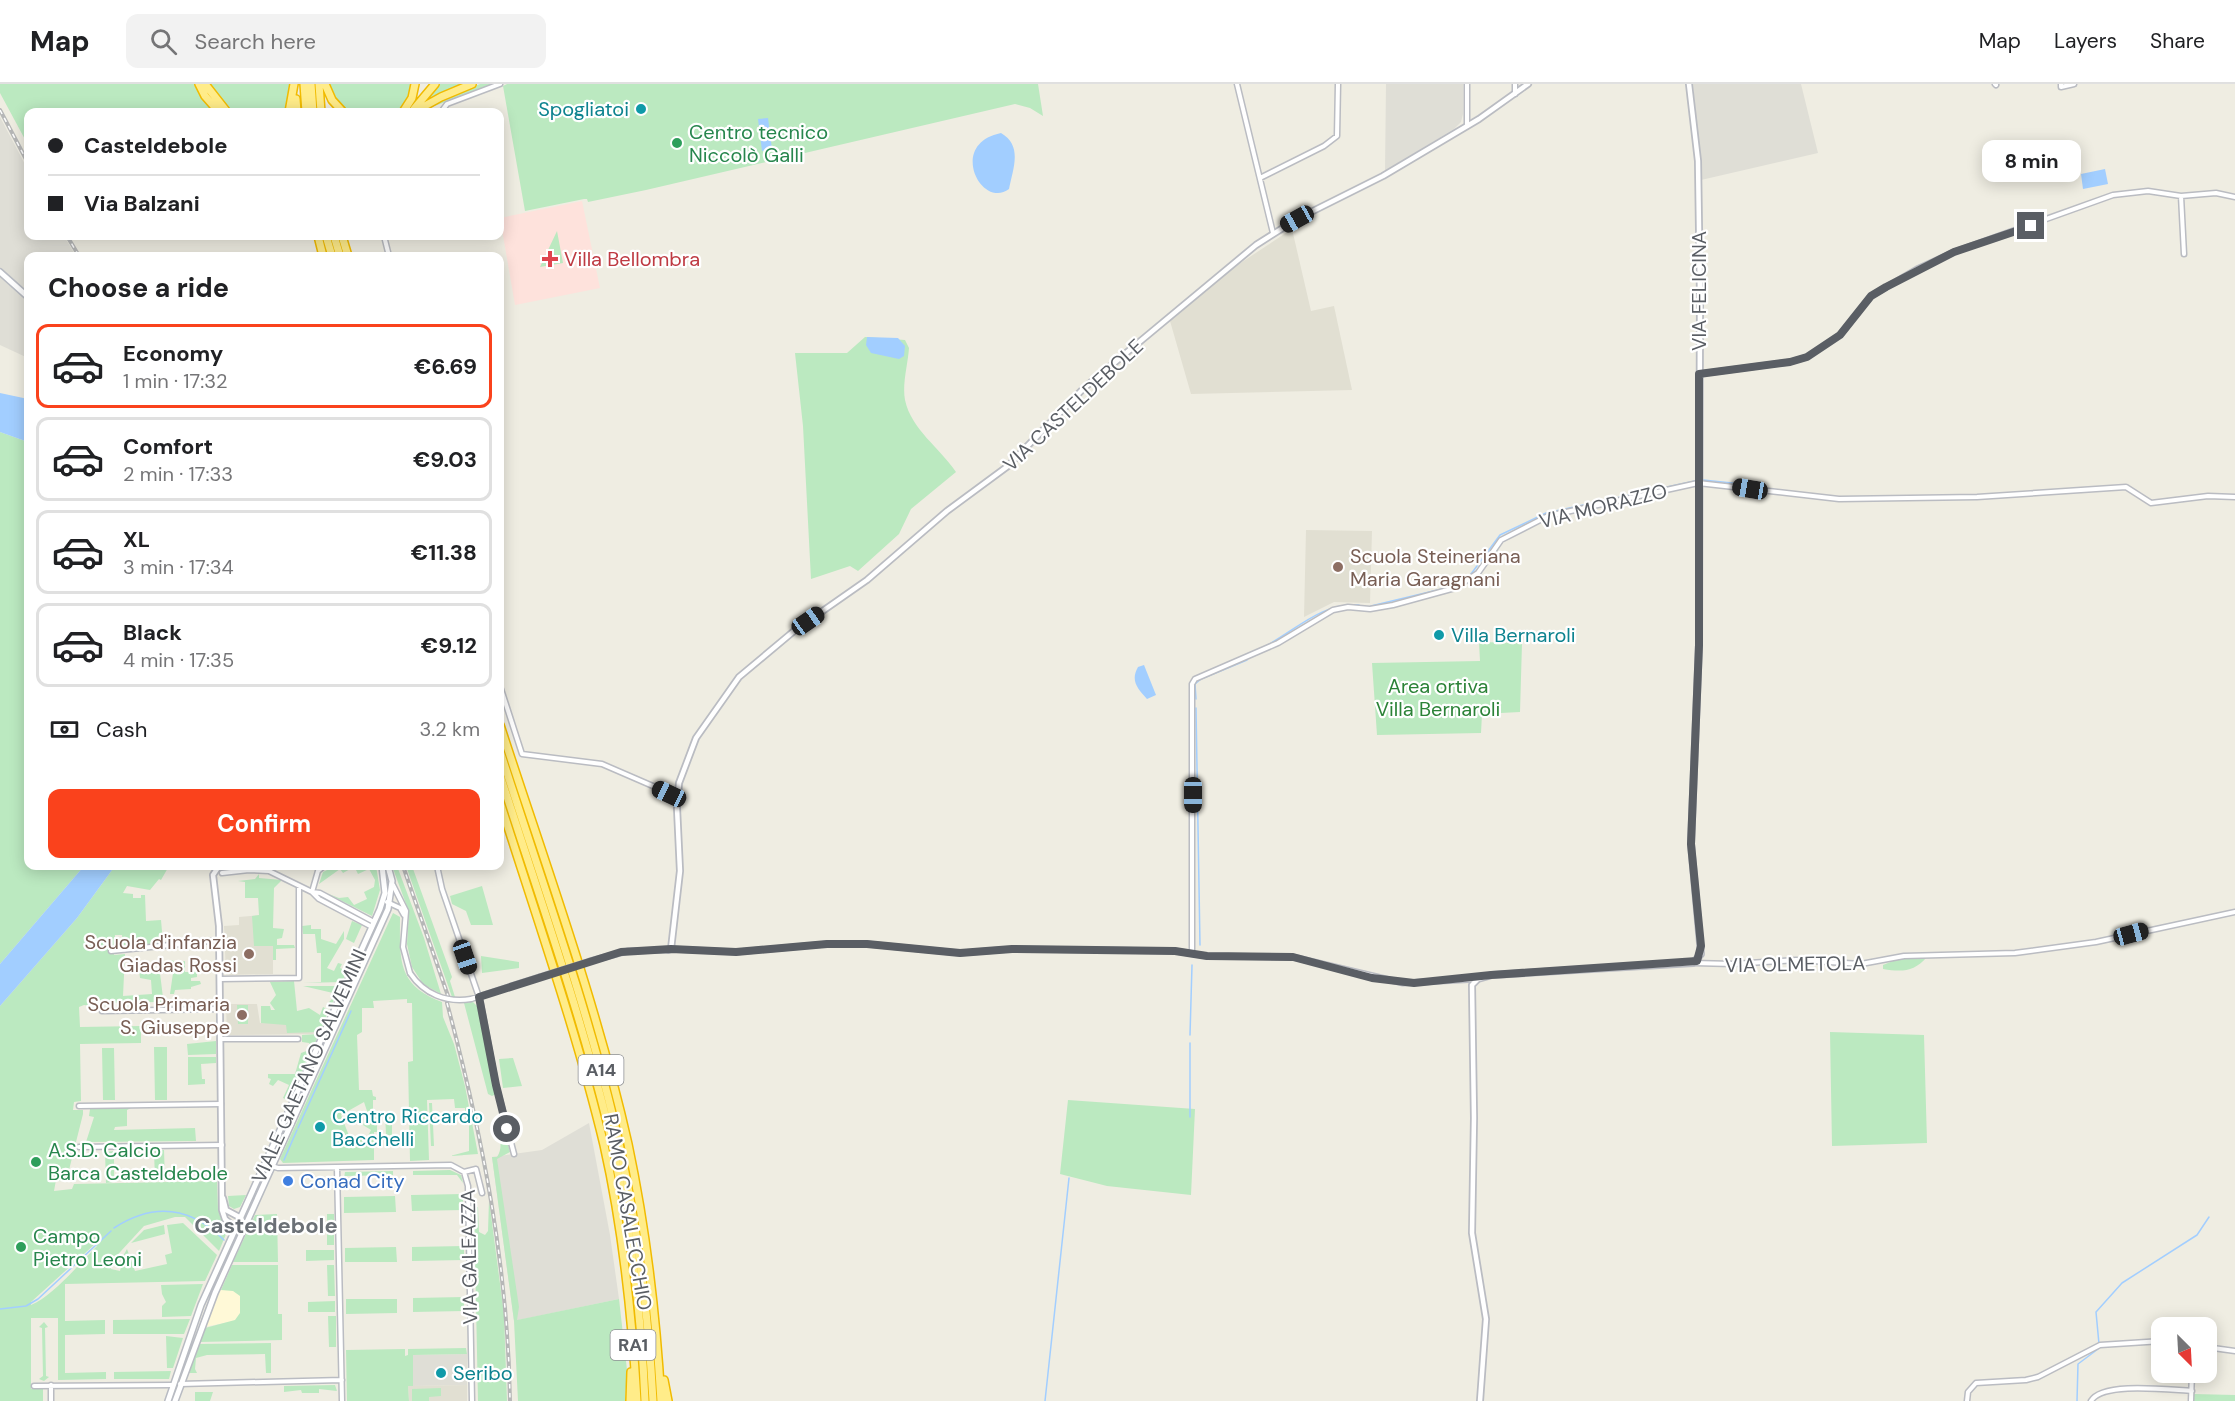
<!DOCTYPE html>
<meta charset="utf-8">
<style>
:root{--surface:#fff;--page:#f2f2f2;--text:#202124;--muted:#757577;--line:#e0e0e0;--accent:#fa421c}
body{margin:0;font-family:"DM Sans",sans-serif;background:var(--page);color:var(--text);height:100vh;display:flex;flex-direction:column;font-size:22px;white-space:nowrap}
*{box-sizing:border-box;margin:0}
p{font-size:20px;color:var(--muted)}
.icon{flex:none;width:33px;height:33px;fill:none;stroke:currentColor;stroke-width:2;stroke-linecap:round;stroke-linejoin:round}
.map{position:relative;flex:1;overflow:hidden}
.side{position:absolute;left:24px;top:168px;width:480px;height:618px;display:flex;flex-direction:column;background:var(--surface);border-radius:12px;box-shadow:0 3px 15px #0003}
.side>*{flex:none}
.top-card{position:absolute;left:24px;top:24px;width:480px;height:132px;border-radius:12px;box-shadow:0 3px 15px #0003;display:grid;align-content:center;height:132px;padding:0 24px;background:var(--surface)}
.needle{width:39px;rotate:156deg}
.controls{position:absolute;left:2151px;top:1233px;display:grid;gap:12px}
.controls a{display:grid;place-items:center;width:66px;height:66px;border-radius:12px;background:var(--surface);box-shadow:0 3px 15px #0003;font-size:30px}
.end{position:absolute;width:27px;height:27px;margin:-14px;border:8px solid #5a5e64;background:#fff;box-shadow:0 0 0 3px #fff}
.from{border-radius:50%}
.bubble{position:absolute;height:42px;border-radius:12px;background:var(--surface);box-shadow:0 3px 15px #0003;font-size:20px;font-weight:700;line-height:42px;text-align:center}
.car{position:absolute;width:18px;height:36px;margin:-18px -9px;border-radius:8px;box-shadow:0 0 4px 2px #0007;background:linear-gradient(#222 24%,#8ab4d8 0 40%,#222 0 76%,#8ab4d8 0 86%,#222 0)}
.top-card b{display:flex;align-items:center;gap:21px;height:57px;font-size:22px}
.top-card b+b{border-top:2px solid var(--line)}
.top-card i{width:15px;height:15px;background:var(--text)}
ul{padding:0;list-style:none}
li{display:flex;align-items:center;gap:18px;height:84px;margin:0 12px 9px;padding:0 12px;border:3px solid var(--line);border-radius:12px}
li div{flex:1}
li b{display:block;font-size:22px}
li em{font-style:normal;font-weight:700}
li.selected{border-color:var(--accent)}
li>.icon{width:54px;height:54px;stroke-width:1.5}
h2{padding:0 24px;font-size:27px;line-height:72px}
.pay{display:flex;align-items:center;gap:15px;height:66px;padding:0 24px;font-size:22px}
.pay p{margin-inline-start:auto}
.action{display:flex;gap:12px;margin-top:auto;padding:12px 24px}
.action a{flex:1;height:69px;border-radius:12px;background:var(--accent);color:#fff;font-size:24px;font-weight:700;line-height:69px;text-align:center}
header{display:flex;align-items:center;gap:36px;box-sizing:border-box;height:84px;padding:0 30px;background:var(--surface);border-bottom:2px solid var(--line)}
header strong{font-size:28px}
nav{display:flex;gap:33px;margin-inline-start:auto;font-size:21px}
.search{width:420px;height:54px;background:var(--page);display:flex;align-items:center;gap:15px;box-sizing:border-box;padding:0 21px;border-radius:12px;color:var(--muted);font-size:22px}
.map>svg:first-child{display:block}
</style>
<header>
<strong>Map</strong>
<div class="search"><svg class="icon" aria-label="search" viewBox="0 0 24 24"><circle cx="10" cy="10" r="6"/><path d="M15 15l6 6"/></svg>Search here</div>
<nav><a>Map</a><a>Layers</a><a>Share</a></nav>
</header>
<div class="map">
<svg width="2235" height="1317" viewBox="0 0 2235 1317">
<rect width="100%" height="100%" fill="#efede2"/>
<path fill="#fff9d7" d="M241 1204 244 1235 204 1243 220 1206Z"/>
<path fill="#dfded6" d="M1386 0H1463V30L1461 38 1454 45 1385 87Z
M1693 0H1801L1818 69 1701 96Z
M0 33 28 86V152H64L76 172H28V274L0 261Z
M589 1039 610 1151 619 1215 514 1237 492 1073 542 1066Z
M467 1270V1301L413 1302 412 1271Z"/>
<path fill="#e1dfd2" d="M1292 145 1311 227 1334 222 1352 306 1191 310 1170 237 1233 184Z
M1306 446 1372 447 1370 519 1334 518 1304 533Z
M273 830V890L226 891 224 842 239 841V833Z
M226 920H257L260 939 294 938 323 942 319 950 227 951Z
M467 1301V1317H409L408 1302Z"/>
<path fill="#fee2dc" d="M582 117 600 204 515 221 500 134Z"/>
<path fill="#bbe9c0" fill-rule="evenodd" d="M0 0H196L202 13 215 28H28V61L0 9Z
M208 0H291V16L287 28H231Z
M326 0H412L411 13 400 28H346Z
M439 0H465L424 17Z
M480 0H495L418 28 442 15Z
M507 0H1038L1043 32 1030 24 1015 20 646 106 588 118 587 115H584L525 127 503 2Z
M557 147 563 179 540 183Z
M865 253 905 256 909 264C908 280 902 300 905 316 911 345 940 364 956 388L911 425 899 450 858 487 850 482 811 495 803 342 795 269H847Z
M0 348 28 358V782H84L0 880Z
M1479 558 1522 559 1520 628 1482 630 1481 649 1377 651 1372 579 1480 577Z
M115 782H169L161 796 159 795 150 806 127 802 123 809 133 810V814H141V811H145L146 837 161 836 163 859 123 862 122 851H115L114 871 125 870 123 912 152 910 151 896 140 894 139 886H131V879L140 878 141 883 148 882 149 889H160L164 922 159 918 98 919 97 923 84 921 79 923 80 943 141 942V959L80 960 81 1017 74 1018 73 1026H83V1030L66 1098 56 1096 54 1107 72 1105 74 1100 217 1097 218 1125 226 1150 219 1167 185 1133H175L144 1142 110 1179 111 1185 120 1187 123 1172 127 1165 135 1187 167 1180 165 1171 172 1169 167 1141 183 1139 217 1171 205 1197 65 1200V1237L105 1236V1250L65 1251V1289L106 1288V1295L58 1296V1234H31V1305H43V1317H0V922L77 834ZM95 1160 97 1162C79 1180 53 1212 31 1221V1218Z
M335 782H350L352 784 343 789 340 785 319 800 323 788Z
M354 782H376L380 806 372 832 326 809 339 814 348 813 354 821 367 815 364 808 374 803 375 796 369 785 358 790Z
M392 782H397L424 854 441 910 423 900 412 883 407 860 409 828Z
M406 782H412L452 893 450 897 455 913H452Z
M259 790V794L282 796 274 804 273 844 284 845 282 854 277 855V861H294L295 864 276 865V876H273V862H254L252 832 259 831 258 814H245V798L238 797 255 795Z
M482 802 493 841H471L466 827 452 820 450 812Z
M393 829 400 833C400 874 396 901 442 918L443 933 454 960 465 1002 478 1070 450 1072 469 1067V1036L465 1035V1024H455L454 1015 427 1016 429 1076 410 1077 408 978 413 977 412 919H407V915L373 917 374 924H362V948L357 951 359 1006H372L373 1012 376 1013V1016H373V1029L377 1030V1048H374V1076L283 1079 280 1075ZM364 1018 368 1030 363 1041 371 1046 368 1052 359 1055 363 1062 361 1063 358 1056 351 1057 341 1031Z
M352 837 362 841 354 859 346 855Z
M311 841V845H321V855L336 860 344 847V855L327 884 334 887 338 879 342 880 340 884 347 887 342 898 303 899 321 898V869H317L315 850H303L302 842Z
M481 872 519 878V884L482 889Z
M1903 873H1927C1914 888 1902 888 1883 885V881Z
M170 876 174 877 175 880 185 877V888H197V893L191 894V897H200L201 900 191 903V905L175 906 174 910H170L173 889H167L166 882H164Z
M294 897 297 927 309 924 320 931 323 923 329 926 320 948 287 949 286 941 261 939V922H270L271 926H275L270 919 276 911 270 898Z
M303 902H341L330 924 326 921 333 914V909Z
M347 905 348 906 273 1071 272 1070Z
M473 918 478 923 496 1010 492 1012 488 1010 464 919Z
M237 921H248V940H238Z
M1830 948 1924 951 1927 1059 1832 1062Z
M319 950 289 1017 283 1014 289 1001 278 996 273 1002 269 1000 271 995 268 994V990H295L301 969 312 965 309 959 302 958V951Z
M216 957V970L188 971 187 960Z
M154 963H167V1016H155Z
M102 964H114L115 1016H103Z
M188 973H216V979L201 980 202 995H205V1000L188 1001Z
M513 974 522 1002 503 1004 499 975Z
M1068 1016 1195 1025 1191 1111 1107 1102 1060 1090Z
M429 1019H432L434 1062H431Z
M133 1023 127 1026V1042L115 1043 114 1046 195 1044 196 1057 86 1058 94 1033 89 1032 90 1025Z
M385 1028H392V1051H386Z
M501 1033 510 1068 497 1075 519 1223 517 1236 619 1215 627 1286 625 1317H518L514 1237 492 1073H497C506 1060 494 1044 501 1033Z
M154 1066H164L165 1097H155Z
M114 1067V1098L106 1099 105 1068Z
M393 1087V1091L346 1092 343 1100 345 1088Z
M413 1087 450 1086 461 1091 463 1099 457 1091H413Z
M463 1110V1126L412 1127 411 1111Z
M246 1111 240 1123 234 1125 229 1122 228 1112Z
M395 1112 396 1128 344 1129V1113Z
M489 1116 504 1230 507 1317H478L474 1123H478L479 1148 485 1151 488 1147Z
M277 1130 278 1178H233L255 1131Z
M327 1130H334V1161H327Z
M164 1141 165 1150 131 1159 144 1146Z
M464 1162V1176L412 1177V1163Z
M396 1163 397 1178H345V1164Z
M306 1166H334V1176L306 1177Z
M232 1181H278V1230H282V1256L199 1258 205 1244 235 1236 240 1229V1212L233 1207 221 1206Z
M327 1181H334L335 1212H328Z
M203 1200 191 1232 162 1233V1222L166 1218 162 1210 161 1201Z
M464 1213V1227L413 1228V1214Z
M346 1215H397V1229L346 1230Z
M335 1217V1228H308V1218Z
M328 1232H336V1263H329Z
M190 1235 184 1250H113V1236Z
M44 1238 48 1243 45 1244 46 1292 49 1293 44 1297 39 1295 43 1292 42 1244 39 1243Z
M166 1252 183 1254 173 1284H167Z
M271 1259V1289H266L265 1270 207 1271 196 1274 195 1285 197 1289H189L199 1260Z
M466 1264 467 1270 413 1271V1302H408L409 1317H347L346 1266 405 1265V1272L408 1271V1265Z
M171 1287 169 1295H114V1288Z
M335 1301 337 1307 319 1305V1309H302L301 1306 284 1308V1302Z
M441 1304V1312L429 1313V1317H412V1305Z
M195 1308H213L210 1317H195Z
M2193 1310 2235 1311V1317H2193Z"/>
<path fill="#a2ceff" d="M768 34 772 65 762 67 758 35Z
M1001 49C1023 62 1013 84 1009 105 982 126 947 60 1001 49Z
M2105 85 2108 100 2083 105 2081 90Z
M867 253 898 254 905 262 904 272 899 275 871 269 866 261Z
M0 309 28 315V358L0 348Z
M1144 581 1156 611 1147 615C1138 605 1130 597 1138 583Z
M84 782H115L77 834 0 922V880Z"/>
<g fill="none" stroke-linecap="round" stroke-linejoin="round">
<path stroke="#a2ceff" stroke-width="1.5" d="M1703 396 1751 401
M1371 522 1450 503 1468 494 1500 451 1546 429 1695 397
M1264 563C1295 547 1322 518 1359 521
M1196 615 1195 600 1201 595 1247 576
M1196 624 1200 861
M1190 951 1192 881
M1190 959V1033
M298 1044 351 927
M284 1076 297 1046
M114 1144C154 1118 191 1123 224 1156
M0 1225 26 1222 38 1215 111 1147
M2099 1260 2096 1228 2122 1199 2197 1151 2209 1133
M1045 1317 1069 1094
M2077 1317 2078 1280 2098 1265"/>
<defs>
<path id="minor" d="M1237 0 1273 149
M1995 0 1996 1
M2061 0V3L2074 0
M1515 10V0
M441 28 447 20 500 0
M1467 42V0
M1260 94 1324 62 1337 52 1338 0
M2181 112 2184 170
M384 152 389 172
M1699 290 1790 278 1807 273 1840 251 1871 212 1917 185 1954 168 2113 111 2148 107 2181 112 2216 109 2235 113
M500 602 522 670 602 680 669 709 677 719
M437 782 442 805 480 916 496 1001 514 1070
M222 789 249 786 269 787 312 808 318 787 324 782
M393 801 406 827 403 863 410 889
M312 808 319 815 372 843
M312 808 320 809 374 838
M387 818 400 824 404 831
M671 865 737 868 827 860H867L960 869 1012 865 1175 867 1207 872 1293 873 1403 899 1478 895
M111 867 220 856
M1192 868V600L1195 595 1278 559 1333 526 1348 523 1370 525 1393 521 1455 504 1478 489 1501 456 1548 432 1698 399 1839 415 1977 413 2126 403 2151 419 2208 412 2235 413
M590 877 628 867 668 866
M1694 879 1733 880 1796 876 1861 880 1904 872 2015 869 2096 858 2235 828
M220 895 299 894V804
M471 915 539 893
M102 927 220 925
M220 955H298
M79 1022 221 1020
M79 1063 222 1061
M265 1080 278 1084 451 1081 464 1088 468 1102 472 1317
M337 1084 342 1317
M464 1088 476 1085 482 1109
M2206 1263 2235 1267
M180 1300 342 1296
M51 1301V1317
M34 1302 173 1301
M1967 1317 1968 1308 1976 1299 2026 1296 2038 1293 2100 1261 2162 1257
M2091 1317C2102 1297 2170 1306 2192 1307
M2191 1317 2192 1288"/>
<path id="tertiary" d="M219 782 213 791 219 842 222 1126 225 1135 233 1142H244L241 1134 226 1126 223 1114
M668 866 671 865 680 787 677 724 679 699 696 654 739 593 794 547 867 496 947 427 1008 382 1084 304 1256 161 1297 135 1383 92 1479 35 1528 0
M1480 1317 1486 1235 1472 1149 1474 1034 1472 901 1478 895 1492 891 1693 879 1701 870 1691 760 1699 561 1700 211 1698 77 1689 0"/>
<path id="secondary" d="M0 188 28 213
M168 1317 201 1221 380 825 385 809 382 782
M175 1317 215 1209 388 825 392 797 388 782"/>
<path id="motorway" d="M199 0 205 12 219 28
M205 0 227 28
M304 0 306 28
M311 0 313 28
M319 0 321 28
M325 0 332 16 343 28
M296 15 297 28
M414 25 435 0
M289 28 294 0
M403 28 412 14 415 0
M414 28 441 13 472 0
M318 152 323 172
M326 152 332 172
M334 152 340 172
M342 152 348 172
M500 641C545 780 596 918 628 1060 646 1145 656 1230 661 1317
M500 667C539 790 584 912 614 1037 636 1129 648 1223 653 1317
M500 691C537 806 578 921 607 1038 629 1130 641 1223 645 1317
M500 718C536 832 576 945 604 1061 623 1145 632 1231 637 1317
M664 1296 668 1317
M630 1317 631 1288"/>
</defs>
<use href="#minor" stroke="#babcc2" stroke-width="7"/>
<use href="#tertiary" stroke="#babcc2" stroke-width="8"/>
<use href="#secondary" stroke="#b8bbc2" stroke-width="8"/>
<use href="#motorway" stroke="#f1bb00" stroke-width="10"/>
<use href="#minor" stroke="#fff" stroke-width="4"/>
<use href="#tertiary" stroke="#fff" stroke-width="4.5"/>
<use href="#secondary" stroke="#fff" stroke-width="5"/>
<use href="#motorway" stroke="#ffec89" stroke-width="7"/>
<defs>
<path id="rail" d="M0 26 28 79
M67 152 79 172
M403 782 448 912
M447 919C482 1050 508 1181 510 1317"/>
</defs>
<use href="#rail" stroke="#b6b7b7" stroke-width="4"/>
<use href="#rail" stroke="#fff" stroke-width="1.5" stroke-dasharray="4.5" stroke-linecap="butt"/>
<defs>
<path id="minor-bridge" d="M410 889C424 910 446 919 471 915
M539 893 590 877"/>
</defs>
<use href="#minor-bridge" stroke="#babcc2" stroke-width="7" stroke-linecap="butt"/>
<use href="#minor-bridge" stroke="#fff" stroke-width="4"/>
</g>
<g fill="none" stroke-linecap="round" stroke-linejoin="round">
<path stroke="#5a5e64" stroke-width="8" d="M507 1045 496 1001 479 913 621 868 671 865 736 868 827 860H867L960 869 1012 865 1175 867 1207 872 1293 873 1372 894 1414 899 1491 891 1697 877 1701 862 1691 760 1699 561V290L1790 278 1807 273 1840 251 1871 212 1886 203 1954 168 2031 142"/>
</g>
<g fill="#0f9aa8" stroke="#fff" stroke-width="2">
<circle cx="641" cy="25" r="6"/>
<circle cx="1439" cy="551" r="6"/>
<circle cx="320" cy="1043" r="6"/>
<circle cx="441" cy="1289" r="6"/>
</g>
<g fill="#2e9e5b" stroke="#fff" stroke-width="2">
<circle cx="677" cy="59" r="6"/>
<circle cx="36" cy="1078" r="6"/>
<circle cx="21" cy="1163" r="6"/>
</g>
<path fill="#e0444e" stroke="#fff" stroke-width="2" d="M547 166h6v6h6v6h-6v6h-6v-6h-6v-6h6z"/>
<g fill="#8d6e63" stroke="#fff" stroke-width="2">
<circle cx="1338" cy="483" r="6"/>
<circle cx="249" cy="870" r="6"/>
<circle cx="242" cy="931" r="6"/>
</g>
<circle fill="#3f7fe0" stroke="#fff" stroke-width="2" cx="288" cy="1097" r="6"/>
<g text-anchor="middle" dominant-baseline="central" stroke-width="4.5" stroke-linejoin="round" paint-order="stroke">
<g fill="#fff" stroke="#8c8e92" stroke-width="1.5">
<rect x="578.5" y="971" width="45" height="30" rx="4.5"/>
<rect x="610.5" y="1246" width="45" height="30" rx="4.5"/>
</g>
<g font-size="18" font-weight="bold" fill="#5a5e64">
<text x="601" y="986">A14</text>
<text x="633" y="1261">RA1</text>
</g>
<g font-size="20" fill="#0d838f" stroke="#fff" text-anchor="start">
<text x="629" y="25" text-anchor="end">Spogliatoi</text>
<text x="1451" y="551">Villa Bernaroli</text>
<text x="332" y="1032">Centro Riccardo<tspan x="332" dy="23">Bacchelli</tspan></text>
<text x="453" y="1289">Seribo</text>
</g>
<g font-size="20" fill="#27864d" stroke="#fff" text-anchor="start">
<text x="689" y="48">Centro tecnico<tspan x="689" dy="23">Niccolò Galli</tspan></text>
<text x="48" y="1066">A.S.D. Calcio<tspan x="48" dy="23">Barca Casteldebole</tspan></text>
<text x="33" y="1152">Campo<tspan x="33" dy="23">Pietro Leoni</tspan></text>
</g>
<g font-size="20" fill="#be3a42" stroke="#fff" text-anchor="start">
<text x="564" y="175">Villa Bellombra</text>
</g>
<g font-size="20" fill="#5a5e64" stroke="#fff">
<text transform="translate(1699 207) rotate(-90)">VIA FELICINA</text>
<text transform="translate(1073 321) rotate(-43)">VIA CASTELDEBOLE</text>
<text transform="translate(1603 422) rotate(-14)">VIA MORAZZO</text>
<text transform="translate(1795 880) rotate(-1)">VIA OLMETOLA</text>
<text transform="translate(309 982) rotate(-66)">VIALE GAETANO SALVEMINI</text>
<text transform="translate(628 1128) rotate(80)">RAMO CASALECCHIO</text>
<text transform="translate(469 1173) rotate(-91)">VIA GALEAZZA</text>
</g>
<g font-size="20" fill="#785e54" stroke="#fff" text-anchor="end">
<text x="1350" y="472" text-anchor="start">Scuola Steineriana<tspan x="1350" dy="23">Maria Garagnani</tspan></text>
<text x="237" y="858">Scuola d'infanzia<tspan x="237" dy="23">Giadas Rossi</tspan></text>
<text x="230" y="920">Scuola Primaria<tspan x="230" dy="23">S. Giuseppe</tspan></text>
</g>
<g font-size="20" fill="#2b8237" stroke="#fff">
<text x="1438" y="602">Area ortiva<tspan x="1438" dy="23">Villa Bernaroli</tspan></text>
</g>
<g font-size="20" fill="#366cbe" stroke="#fff" text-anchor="start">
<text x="300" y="1097">Conad City</text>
</g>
<g font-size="22" font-weight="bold" fill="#6b7076" stroke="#fff">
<text x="266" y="1141">Casteldebole</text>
</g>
</g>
</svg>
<div class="controls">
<a><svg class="needle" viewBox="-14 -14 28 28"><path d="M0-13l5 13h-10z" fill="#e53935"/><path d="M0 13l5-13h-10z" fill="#757577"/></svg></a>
</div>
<i class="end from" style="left:507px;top:1045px"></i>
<i class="end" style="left:2031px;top:142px"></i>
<div class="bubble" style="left:1982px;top:56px;width:99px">8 min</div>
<i class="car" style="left:1297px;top:135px;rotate:241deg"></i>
<i class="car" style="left:1750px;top:405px;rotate:280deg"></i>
<i class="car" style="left:808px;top:537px;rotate:55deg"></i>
<i class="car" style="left:669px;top:710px;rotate:295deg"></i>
<i class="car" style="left:1193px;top:711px;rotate:180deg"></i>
<i class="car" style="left:2131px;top:850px;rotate:75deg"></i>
<i class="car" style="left:465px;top:873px;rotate:161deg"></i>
<div class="top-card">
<b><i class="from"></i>Casteldebole</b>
<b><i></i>Via Balzani</b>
</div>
<section class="side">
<h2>Choose a ride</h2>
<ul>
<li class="selected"><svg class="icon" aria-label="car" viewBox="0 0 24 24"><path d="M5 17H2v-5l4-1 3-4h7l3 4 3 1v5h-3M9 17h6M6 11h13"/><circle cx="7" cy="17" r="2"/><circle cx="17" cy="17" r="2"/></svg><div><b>Economy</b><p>1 min · 17:32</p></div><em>€6.69</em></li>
<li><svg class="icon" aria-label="car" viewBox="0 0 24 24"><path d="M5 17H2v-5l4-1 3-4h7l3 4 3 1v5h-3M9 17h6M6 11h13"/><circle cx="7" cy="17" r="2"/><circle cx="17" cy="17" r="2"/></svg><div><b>Comfort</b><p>2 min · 17:33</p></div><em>€9.03</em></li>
<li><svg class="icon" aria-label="car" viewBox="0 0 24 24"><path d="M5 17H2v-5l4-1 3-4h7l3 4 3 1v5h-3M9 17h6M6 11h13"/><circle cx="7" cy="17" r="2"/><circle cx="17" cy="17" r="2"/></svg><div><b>XL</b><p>3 min · 17:34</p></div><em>€11.38</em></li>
<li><svg class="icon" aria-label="car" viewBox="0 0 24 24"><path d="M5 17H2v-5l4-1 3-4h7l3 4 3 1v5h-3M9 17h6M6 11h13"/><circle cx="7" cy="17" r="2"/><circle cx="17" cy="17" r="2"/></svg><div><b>Black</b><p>4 min · 17:35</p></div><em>€9.12</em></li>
</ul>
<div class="pay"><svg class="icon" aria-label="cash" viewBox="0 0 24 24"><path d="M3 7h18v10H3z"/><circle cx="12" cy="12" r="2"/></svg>Cash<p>3.2 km</p></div>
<div class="action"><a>Confirm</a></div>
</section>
</div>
